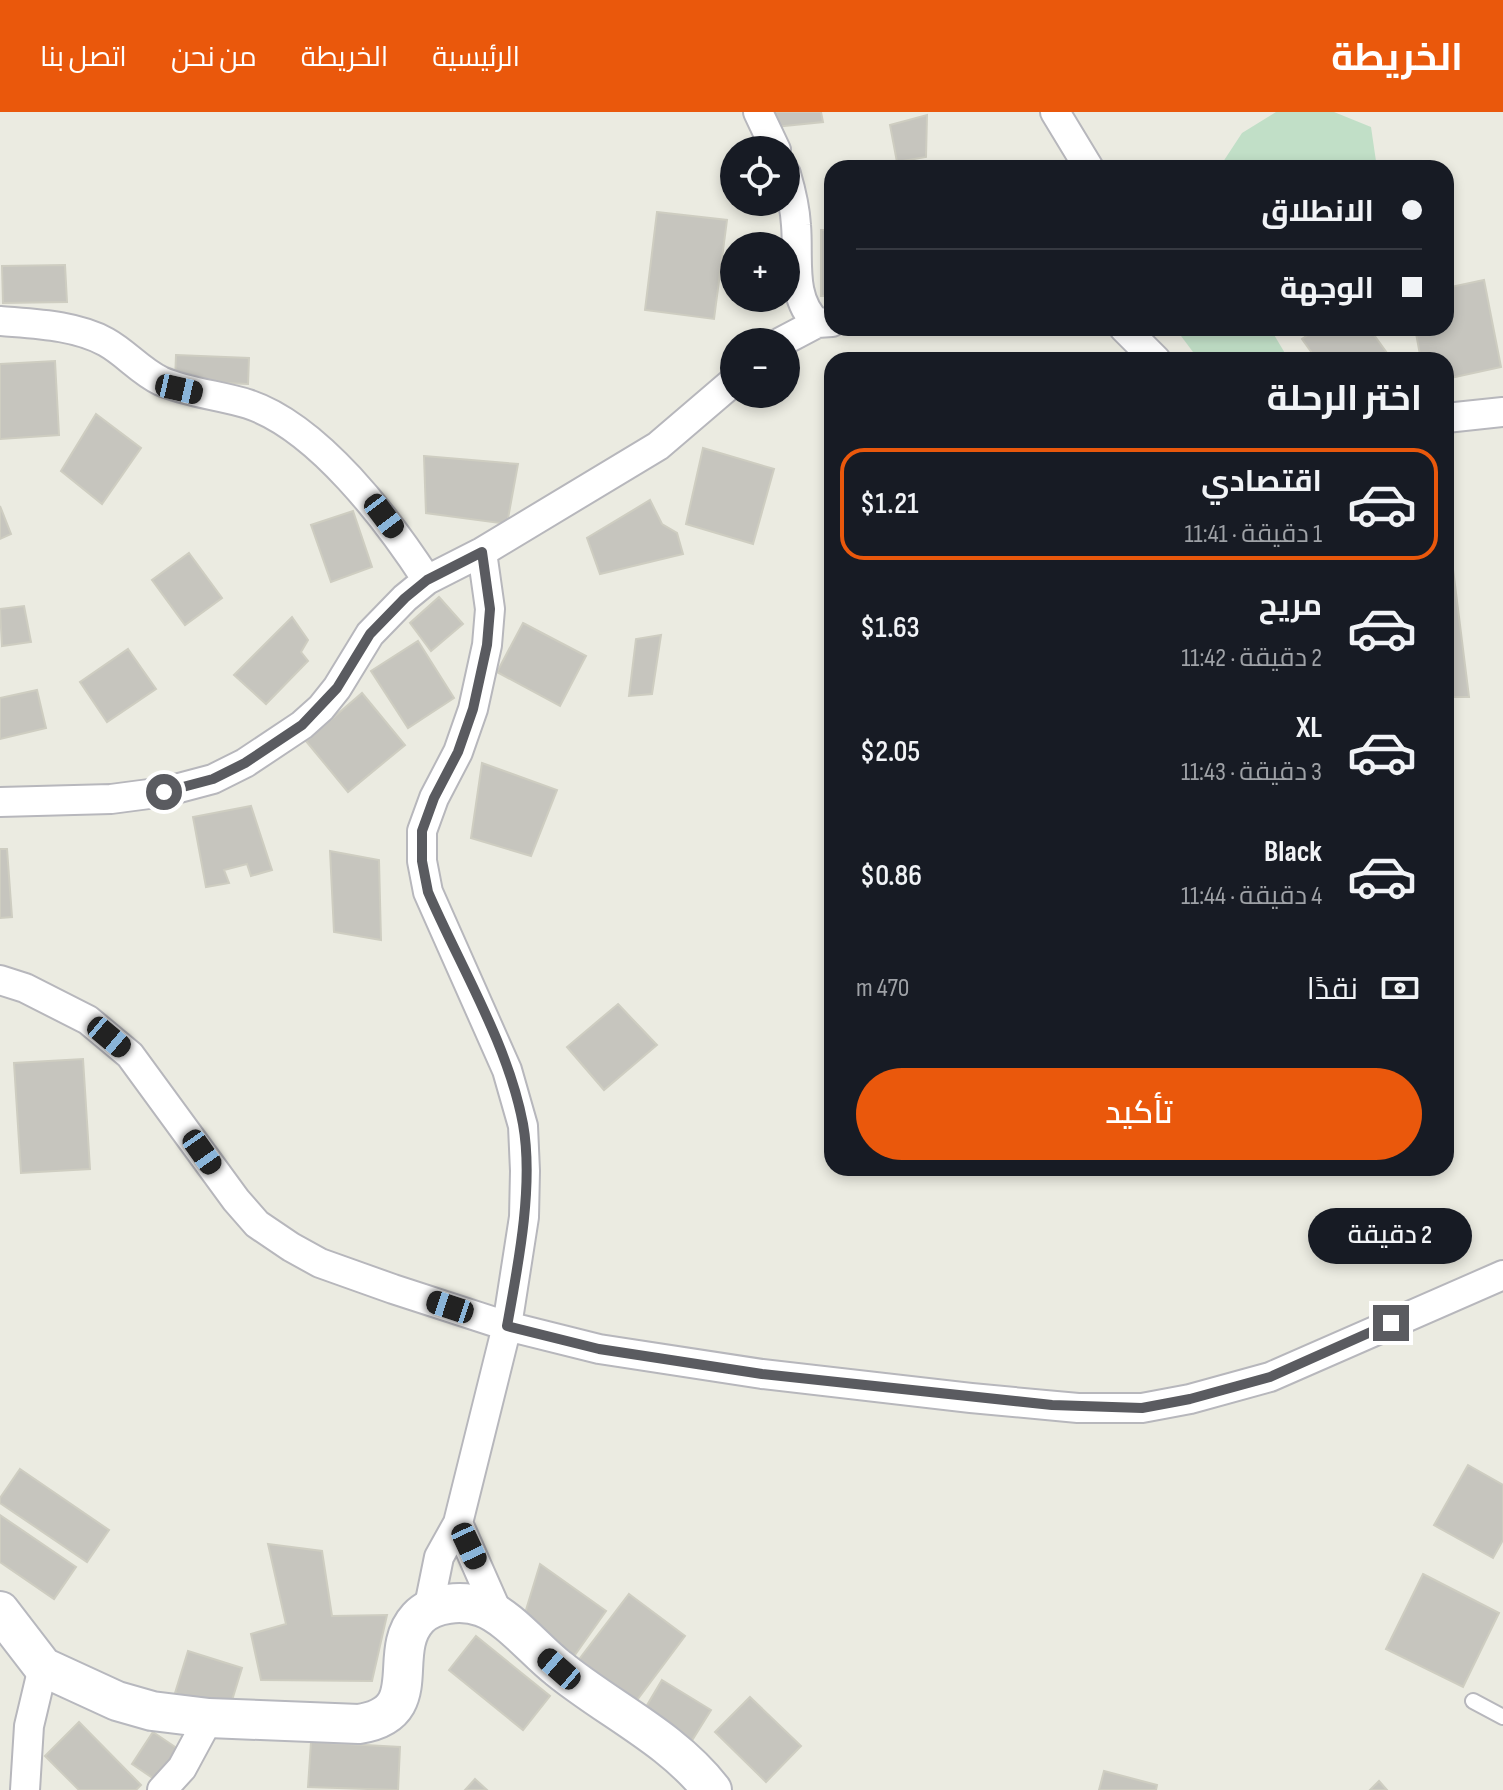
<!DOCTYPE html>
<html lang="ar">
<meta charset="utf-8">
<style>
:root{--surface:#171b24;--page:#20242c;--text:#f1f3f6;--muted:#9ea1a6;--line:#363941;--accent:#ea580c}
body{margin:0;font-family:"Sofia Sans Condensed",Cairo,sans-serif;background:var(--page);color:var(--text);direction:rtl;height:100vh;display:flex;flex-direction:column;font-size:30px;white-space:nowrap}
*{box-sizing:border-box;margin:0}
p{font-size:26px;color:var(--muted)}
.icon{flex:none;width:44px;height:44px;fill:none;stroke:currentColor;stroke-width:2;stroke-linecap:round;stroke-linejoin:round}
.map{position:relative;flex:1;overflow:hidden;direction:ltr}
.panel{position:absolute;left:824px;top:240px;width:630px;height:824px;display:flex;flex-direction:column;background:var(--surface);border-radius:24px;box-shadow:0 4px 12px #0003;direction:rtl}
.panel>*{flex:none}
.banner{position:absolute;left:824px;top:48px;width:630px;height:176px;border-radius:24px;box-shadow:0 4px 12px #0003;direction:rtl;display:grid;align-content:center;height:176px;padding:0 32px;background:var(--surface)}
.buttons{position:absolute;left:720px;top:24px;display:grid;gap:16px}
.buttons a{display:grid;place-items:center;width:80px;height:80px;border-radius:50%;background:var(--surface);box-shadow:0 4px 12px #0003;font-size:40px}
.end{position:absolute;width:36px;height:36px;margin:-18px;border:10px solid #5a5b60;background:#fff;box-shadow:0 0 0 4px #fff}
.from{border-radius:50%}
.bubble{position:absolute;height:56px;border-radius:28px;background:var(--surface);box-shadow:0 4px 12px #0003;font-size:26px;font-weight:600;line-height:56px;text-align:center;direction:rtl}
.car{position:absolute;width:24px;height:48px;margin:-24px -12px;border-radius:10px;box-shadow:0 0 6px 2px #0007;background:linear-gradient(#222 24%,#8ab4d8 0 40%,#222 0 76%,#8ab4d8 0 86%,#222 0)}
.banner b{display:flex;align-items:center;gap:28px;height:76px;font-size:30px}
.banner b+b{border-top:2px solid var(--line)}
.banner i{width:20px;height:20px;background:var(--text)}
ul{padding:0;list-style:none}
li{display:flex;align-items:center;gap:24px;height:112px;margin:0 16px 12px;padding:0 16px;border:4px solid transparent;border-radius:24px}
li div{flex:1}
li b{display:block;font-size:30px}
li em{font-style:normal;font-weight:600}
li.current{border-color:var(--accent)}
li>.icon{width:72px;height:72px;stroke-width:1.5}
h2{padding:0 32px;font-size:36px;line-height:96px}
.pay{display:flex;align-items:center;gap:20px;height:88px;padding:0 32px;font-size:30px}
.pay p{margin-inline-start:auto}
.cta{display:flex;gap:16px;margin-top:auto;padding:16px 32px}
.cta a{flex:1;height:92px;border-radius:48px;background:var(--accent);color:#fff;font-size:32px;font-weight:600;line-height:92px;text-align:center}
header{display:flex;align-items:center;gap:48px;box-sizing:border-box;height:112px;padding:0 40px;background:var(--accent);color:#fff}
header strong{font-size:38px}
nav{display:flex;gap:44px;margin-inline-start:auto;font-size:28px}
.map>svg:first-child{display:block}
</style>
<header>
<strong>الخريطة</strong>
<nav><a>الرئيسية</a><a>الخريطة</a><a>من نحن</a><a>اتصل بنا</a></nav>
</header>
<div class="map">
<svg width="1503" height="1678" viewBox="0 0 1503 1678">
<rect width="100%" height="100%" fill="#ebebe1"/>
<path fill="#c1dfc7" d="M1276 0H1334L1371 15 1377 56H1219L1242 21Z
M1175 216H1270L1289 248H1199Z"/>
<path fill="#c6c5be" stroke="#cecdc1" stroke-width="2" d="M770 0H821L823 10 775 15Z
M927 3 926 45 897 50 890 13Z
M657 100 727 108 714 207 645 198Z
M821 118H832V184H821Z
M65 153 67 190 3 191 2 154Z
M1484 168 1501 255 1446 267V248H1421L1415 216H1446V176Z
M1318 216H1369L1392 248H1317L1302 227Z
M176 243 249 246 248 272 175 269Z
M55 249 59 323 0 327V252Z
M96 302 141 336 102 392 61 359Z
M703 336 774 357 753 432 686 412Z
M424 344 518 352 507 412 426 401Z
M650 388 662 412 677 421 683 442 600 462 587 426Z
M0 394 11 422 0 427Z
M353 399 372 455 331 470 311 413Z
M1446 401 1469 585H1446Z
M189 441 222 486 185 513 152 468Z
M439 485 463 512 431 539 410 511Z
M24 494 31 530 2 534 0 497Z
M292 505 308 528 301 540 308 549 266 592 234 563Z
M523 511 586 544 560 594 497 560Z
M661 523 652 582 629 584 636 527Z
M418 529 454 586 408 616 371 559Z
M128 537 156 577 107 610 80 570Z
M37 578 46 616 0 627V586Z
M362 581 405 633 348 680 306 629Z
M482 651 557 678 531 744 471 726Z
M251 694 272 758 251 764 247 752 224 758 229 771 206 775 193 705Z
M0 737H7L12 805 0 806Z
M330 739 379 748 381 828 334 820Z
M618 892 657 933 604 978 567 935Z
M83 947 90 1057 21 1061 14 951Z
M1468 1353 1503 1373V1428L1493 1446 1434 1413Z
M20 1357 109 1418 87 1450 0 1391V1386Z
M0 1403 76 1455 54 1487 0 1450Z
M268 1432 322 1439 332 1504 387 1503 372 1569 261 1568 251 1522 286 1512Z
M540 1452 606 1499 572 1547 522 1511Z
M1423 1462 1499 1501 1463 1575 1386 1537Z
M629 1482 685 1524 631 1596 574 1554Z
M476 1524 550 1584 523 1618 449 1558Z
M188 1539 242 1556 229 1598 175 1581Z
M662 1568 711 1598 691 1630 643 1600Z
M750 1585 801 1634 766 1670 715 1620Z
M79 1610 141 1673 136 1678H79L45 1644Z
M153 1620 181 1639 160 1671 132 1652Z
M311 1630 400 1635 398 1678 308 1675Z
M1104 1659 1157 1673 1156 1678H1099Z
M475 1667 487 1678H465Z
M1379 1669 1387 1678H1370Z"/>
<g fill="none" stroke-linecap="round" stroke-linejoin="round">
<defs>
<path id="lane" d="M1473 1589 1503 1605"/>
<path id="street" d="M758 0 776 38
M1055 0 1089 56
M786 62C791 79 795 95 796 113 799 146 790 186 817 211
M0 209C35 212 75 213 106 230 126 241 140 259 161 269 189 281 219 283 248 292 318 315 388 408 427 468
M1124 216 1156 248
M781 230 817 211 832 210
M1446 306 1503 300
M0 690 111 687 164 680 213 667 245 651 302 613 321 596 337 576 370 522 405 486 427 468 482 440 658 334 734 269
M0 868 25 876 88 908 130 943 236 1088 257 1112 291 1135 320 1151 393 1177 507 1214 599 1237 762 1262 971 1286 1078 1296H1142L1190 1287 1270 1265 1503 1163
M458 1411 500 1506
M428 1499 439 1445 458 1411 507 1214 524 1105 525 1059 523 1014 507 958 428 780 422 749V719L434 686 458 640 473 597 487 533 490 497 482 440
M25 1678 29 1614 43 1555
M162 1678 182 1656 209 1606"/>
<path id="secondary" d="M0 1499 43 1555 117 1589 152 1599 209 1606 359 1612C429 1601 385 1542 418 1506 433 1490 463 1488 482 1495 508 1504 536 1539 558 1556 608 1597 672 1626 712 1678"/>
</defs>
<use href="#lane" stroke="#b7b7bc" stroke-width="18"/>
<use href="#street" stroke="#b7b7bc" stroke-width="32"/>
<use href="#secondary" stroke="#b7b8be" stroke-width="42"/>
<use href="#lane" stroke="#fff" stroke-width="14"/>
<use href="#street" stroke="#fff" stroke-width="28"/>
<use href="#secondary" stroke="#fff" stroke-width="38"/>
</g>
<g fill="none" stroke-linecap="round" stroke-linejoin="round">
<path stroke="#5a5b60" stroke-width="10" d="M164 680 213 667 245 651 302 613 337 576 370 522 405 486 427 468 482 440 490 497 487 533 473 597 458 640 434 686 422 719V749L428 780C460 854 508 932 523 1012 534 1073 518 1154 507 1214L599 1237 762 1262 1052 1293 1142 1296 1190 1287 1270 1265 1391 1211"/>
</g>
</svg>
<div class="buttons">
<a><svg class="icon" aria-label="locate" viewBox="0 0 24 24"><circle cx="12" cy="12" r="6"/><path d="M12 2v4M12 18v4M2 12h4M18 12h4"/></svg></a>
<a>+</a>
<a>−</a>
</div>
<i class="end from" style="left:164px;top:680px"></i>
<i class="end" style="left:1391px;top:1211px"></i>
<div class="bubble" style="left:1308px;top:1096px;width:164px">2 دقيقة</div>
<i class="car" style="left:179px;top:277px;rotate:103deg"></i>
<i class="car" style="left:384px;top:404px;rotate:143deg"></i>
<i class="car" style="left:109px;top:925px;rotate:130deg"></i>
<i class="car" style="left:202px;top:1040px;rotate:145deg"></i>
<i class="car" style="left:450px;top:1195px;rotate:288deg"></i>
<i class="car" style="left:469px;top:1434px;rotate:155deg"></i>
<i class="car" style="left:559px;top:1557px;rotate:311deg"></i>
<div class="banner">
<b><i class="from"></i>الانطلاق</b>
<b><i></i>الوجهة</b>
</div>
<section class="panel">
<h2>اختر الرحلة</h2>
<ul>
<li class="current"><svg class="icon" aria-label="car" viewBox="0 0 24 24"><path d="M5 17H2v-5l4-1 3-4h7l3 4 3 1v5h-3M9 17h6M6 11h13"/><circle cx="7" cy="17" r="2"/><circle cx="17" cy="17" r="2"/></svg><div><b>اقتصادي</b><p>1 دقيقة · 11:41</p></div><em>$1.21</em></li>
<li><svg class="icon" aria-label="car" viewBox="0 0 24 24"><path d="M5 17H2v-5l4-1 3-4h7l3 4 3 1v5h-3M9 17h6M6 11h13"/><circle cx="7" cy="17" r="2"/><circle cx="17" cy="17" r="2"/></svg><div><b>مريح</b><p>2 دقيقة · 11:42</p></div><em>$1.63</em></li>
<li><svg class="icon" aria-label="car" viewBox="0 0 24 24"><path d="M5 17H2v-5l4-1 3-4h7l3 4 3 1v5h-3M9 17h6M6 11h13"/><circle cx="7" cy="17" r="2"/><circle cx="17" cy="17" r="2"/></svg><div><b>XL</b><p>3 دقيقة · 11:43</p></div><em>$2.05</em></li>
<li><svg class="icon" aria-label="car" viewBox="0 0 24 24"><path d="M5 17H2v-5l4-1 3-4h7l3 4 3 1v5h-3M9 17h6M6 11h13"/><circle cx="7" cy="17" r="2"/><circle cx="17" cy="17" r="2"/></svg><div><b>Black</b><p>4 دقيقة · 11:44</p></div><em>$0.86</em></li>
</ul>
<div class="pay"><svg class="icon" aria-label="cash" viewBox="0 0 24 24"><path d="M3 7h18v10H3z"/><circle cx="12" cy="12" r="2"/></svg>نقدًا<p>470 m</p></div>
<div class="cta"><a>تأكيد</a></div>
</section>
</div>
